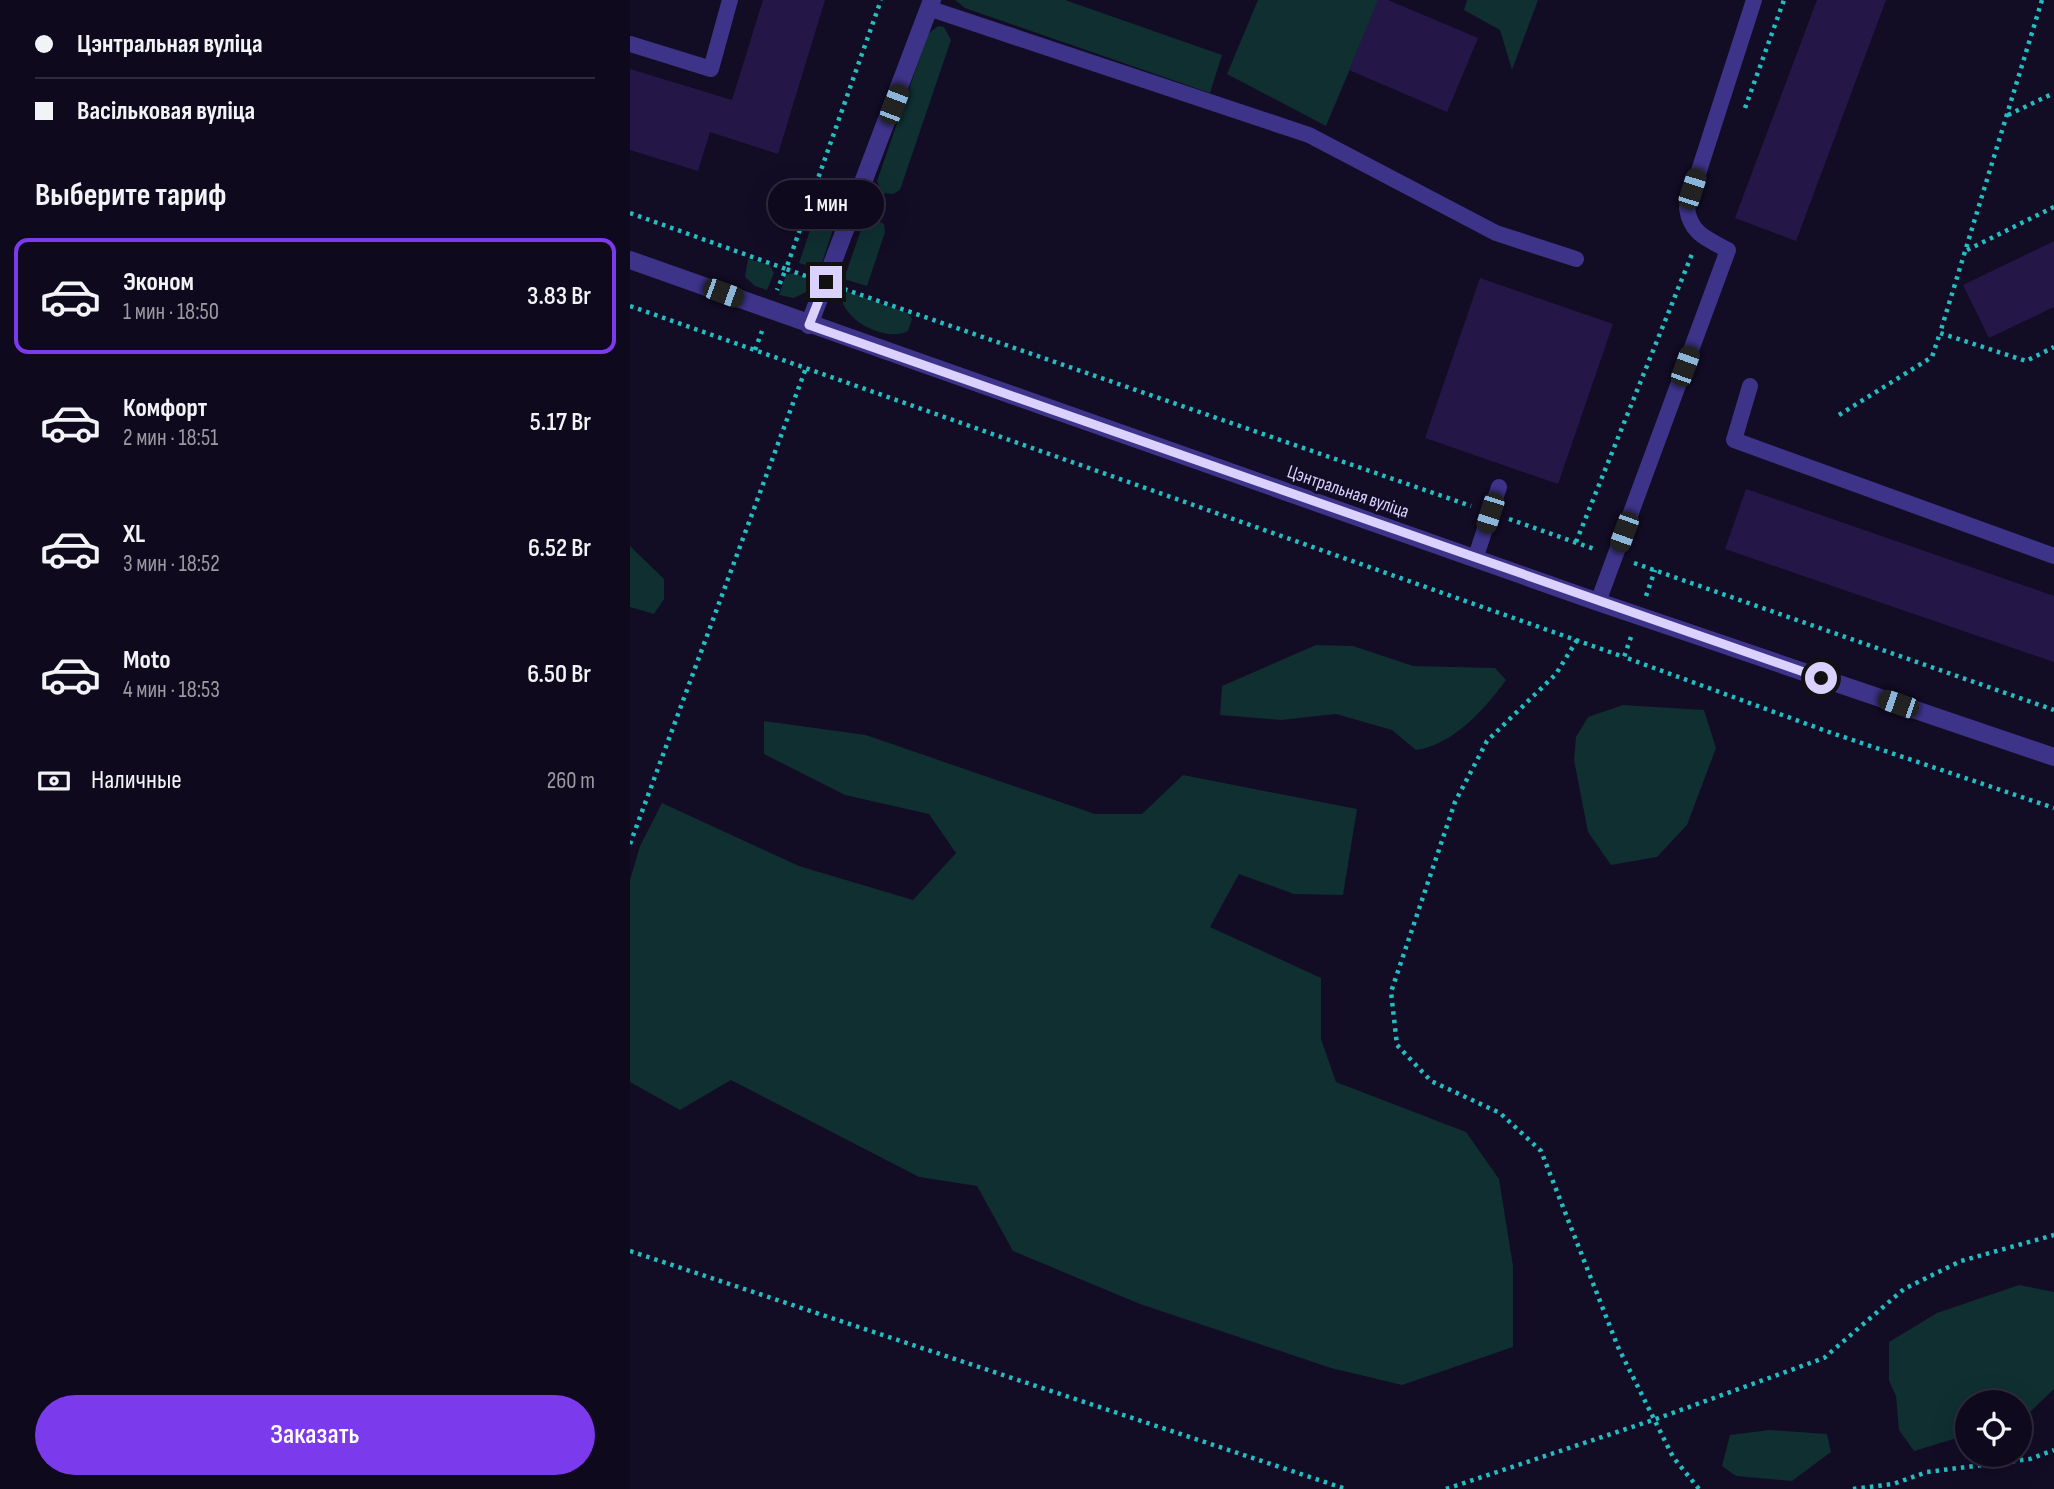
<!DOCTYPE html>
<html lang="ru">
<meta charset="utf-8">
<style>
:root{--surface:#0e091c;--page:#171225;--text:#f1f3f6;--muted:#9b9aa3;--line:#2e2a3b;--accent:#7c3aed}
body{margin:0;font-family:"Sofia Sans Condensed",sans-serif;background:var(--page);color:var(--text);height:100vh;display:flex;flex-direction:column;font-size:26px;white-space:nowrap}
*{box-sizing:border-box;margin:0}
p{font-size:23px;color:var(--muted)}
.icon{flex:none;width:38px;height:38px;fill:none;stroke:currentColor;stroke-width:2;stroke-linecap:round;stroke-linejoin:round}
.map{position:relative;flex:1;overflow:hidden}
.side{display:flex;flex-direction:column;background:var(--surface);width:630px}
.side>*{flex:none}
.banner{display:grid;align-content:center;height:154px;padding:0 35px;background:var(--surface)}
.tools{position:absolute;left:1325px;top:1390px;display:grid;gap:14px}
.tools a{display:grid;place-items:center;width:77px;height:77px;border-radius:50%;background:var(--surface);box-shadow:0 7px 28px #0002,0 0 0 2px var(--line);font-size:35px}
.end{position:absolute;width:32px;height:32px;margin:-16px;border:9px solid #dad1ff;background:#111;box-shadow:0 0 0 4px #111}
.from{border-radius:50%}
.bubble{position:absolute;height:49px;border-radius:24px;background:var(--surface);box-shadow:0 7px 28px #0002,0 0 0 2px var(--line);font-size:23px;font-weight:600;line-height:49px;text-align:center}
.car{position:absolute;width:21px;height:42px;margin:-21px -10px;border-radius:9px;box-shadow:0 0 5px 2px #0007;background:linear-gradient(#222 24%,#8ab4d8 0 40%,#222 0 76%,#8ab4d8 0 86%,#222 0)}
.banner b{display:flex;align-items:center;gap:24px;height:66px;font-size:26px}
.banner b+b{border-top:2px solid var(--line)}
.banner i{width:18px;height:18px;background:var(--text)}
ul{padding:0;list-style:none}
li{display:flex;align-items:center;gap:21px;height:116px;margin:0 14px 10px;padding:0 21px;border:4px solid transparent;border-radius:14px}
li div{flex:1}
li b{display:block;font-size:26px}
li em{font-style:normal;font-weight:600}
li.current{border-color:var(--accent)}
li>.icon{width:63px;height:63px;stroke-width:1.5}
h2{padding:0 35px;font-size:32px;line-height:84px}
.pay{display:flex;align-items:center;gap:18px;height:77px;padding:0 35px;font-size:26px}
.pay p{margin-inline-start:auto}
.action{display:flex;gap:14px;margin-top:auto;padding:14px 35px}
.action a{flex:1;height:80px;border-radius:42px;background:var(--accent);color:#fff;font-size:28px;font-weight:600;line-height:80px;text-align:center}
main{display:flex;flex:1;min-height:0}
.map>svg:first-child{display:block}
</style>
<main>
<section class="side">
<div class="banner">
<b><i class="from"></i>Цэнтральная вуліца</b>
<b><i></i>Васільковая вуліца</b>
</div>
<h2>Выберите тариф</h2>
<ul>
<li class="current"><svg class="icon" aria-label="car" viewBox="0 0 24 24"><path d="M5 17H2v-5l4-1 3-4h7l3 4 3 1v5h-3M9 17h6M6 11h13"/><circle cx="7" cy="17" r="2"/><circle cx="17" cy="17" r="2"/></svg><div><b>Эконом</b><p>1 мин · 18:50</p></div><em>3.83 Br</em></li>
<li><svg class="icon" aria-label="car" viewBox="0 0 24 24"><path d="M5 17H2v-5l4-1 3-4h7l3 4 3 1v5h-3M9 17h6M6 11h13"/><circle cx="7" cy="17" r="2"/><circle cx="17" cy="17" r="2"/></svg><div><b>Комфорт</b><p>2 мин · 18:51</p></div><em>5.17 Br</em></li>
<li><svg class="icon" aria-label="car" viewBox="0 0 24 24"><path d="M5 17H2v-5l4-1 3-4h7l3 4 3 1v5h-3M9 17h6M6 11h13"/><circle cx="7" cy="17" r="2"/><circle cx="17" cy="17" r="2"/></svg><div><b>XL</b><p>3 мин · 18:52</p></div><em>6.52 Br</em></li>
<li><svg class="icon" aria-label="car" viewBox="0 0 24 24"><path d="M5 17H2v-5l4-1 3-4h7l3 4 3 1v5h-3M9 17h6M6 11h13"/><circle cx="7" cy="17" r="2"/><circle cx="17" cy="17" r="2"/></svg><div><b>Moto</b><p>4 мин · 18:53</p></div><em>6.50 Br</em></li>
</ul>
<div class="pay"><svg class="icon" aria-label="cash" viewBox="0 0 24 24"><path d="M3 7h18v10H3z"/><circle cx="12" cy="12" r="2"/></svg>Наличные<p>260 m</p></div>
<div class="action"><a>Заказать</a></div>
</section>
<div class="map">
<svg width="1424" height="1489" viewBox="0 0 1424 1489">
<rect width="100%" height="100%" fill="#120c25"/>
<path fill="#0f2f30" d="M325 0H435L592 55 580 93 335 8Z
M628 0H749L696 126 597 74Z
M837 0H908L882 70 870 30 834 10Z
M308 26 314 27 321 40 270 190 263 194 252 193 247 181 298 34Z
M197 180 209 187 213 199 190 269 169 263Z
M243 217 254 224 255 232 237 286 214 279 233 224Z
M118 259 140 265 144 273 137 290 125 286 115 277Z
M163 273 187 281 182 289 164 298 149 295 156 275Z
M211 289 278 313 282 319 278 331C255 343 207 319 211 289Z
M0 546 34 579V599L24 614 0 607Z
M686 645 723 646 783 666 865 668 876 680C855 709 823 745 786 750L762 730 706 714 651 720 590 715 592 686Z
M993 705 1074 710 1086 748 1057 825 1027 857 981 865 958 832 944 760 946 737 958 717Z
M134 721 236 735 465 814H512L553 775 727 809 713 895 664 894 609 874 580 927 691 978V1039L706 1082 836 1132 869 1179 883 1266V1347L772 1385 701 1368 510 1304 383 1251 347 1186 289 1177 101 1080 50 1110 0 1082V880L10 846 32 803 169 866 283 900 326 853 299 814 215 795 134 754Z
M1389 1285 1424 1292V1389L1401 1411 1390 1415V1402H1337V1435L1284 1451 1269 1430 1266 1396 1259 1381V1342L1307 1313Z
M1139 1430 1197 1434 1201 1452 1162 1481 1106 1476 1092 1466 1100 1435Z"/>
<path fill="#241748" d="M133 0H195L148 154 80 132 68 171 0 150V69L102 100Z
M748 0H758L848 38 817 112 719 70Z
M1187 0H1256L1166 241 1105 218Z
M1424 241V307L1359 338 1333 285Z
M850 278 983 324 928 484 795 438Z
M1116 489 1424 596V662L1095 549Z"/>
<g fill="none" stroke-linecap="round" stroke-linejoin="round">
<path stroke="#23bec1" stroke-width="4.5" stroke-dasharray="3.5 5" stroke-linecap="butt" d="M1412 0 1310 333 1396 361 1424 347
M1115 108 1154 0
M1378 115 1424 93
M0 213 156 269 147 290
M1337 250 1424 207
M176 276 156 269 251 0
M214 289 841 506
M0 306 994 657
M125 350 132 331
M1209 415 1302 357 1310 333
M879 519 967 550
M946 542 1062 254
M1004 563 1424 710
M1016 596 1025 570
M1001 637 994 657 1196 731 1424 808
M947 640 926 674 857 741 825 802 761 992 767 1045 801 1081 870 1113 911 1151 988 1347 1043 1457 1069 1489
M0 844 176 368
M0 1251 716 1489
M816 1489 1026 1419 1194 1358 1274 1289 1331 1261 1424 1235
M1223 1489 1263 1484 1297 1472 1400 1459 1424 1450"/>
<path stroke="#3d3389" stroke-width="16" d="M301 9 679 135 866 233 946 259
M0 44 81 69 100 0
M1120 386 1104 440 1424 556
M845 559 869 487
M968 602 1098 250C1077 239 1060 233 1057 208L1124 0"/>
<path stroke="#3d3389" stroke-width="18" d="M0 260 968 602 1424 757
M179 325 302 0"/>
</g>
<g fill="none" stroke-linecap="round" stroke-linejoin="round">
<path stroke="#dad1ff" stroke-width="9" d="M196 282 179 325 1191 678"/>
</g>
<g text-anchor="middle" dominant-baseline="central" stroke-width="6" stroke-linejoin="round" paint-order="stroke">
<g font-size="19" fill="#dad1ff" stroke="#120c25">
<text transform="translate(718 492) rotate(19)">Цэнтральная вуліца</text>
</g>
</g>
</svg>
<div class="tools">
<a><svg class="icon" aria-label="locate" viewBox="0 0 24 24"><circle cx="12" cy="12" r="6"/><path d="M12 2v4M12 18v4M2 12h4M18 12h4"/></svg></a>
</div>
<i class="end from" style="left:1191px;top:678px"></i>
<i class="end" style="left:196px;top:282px"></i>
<div class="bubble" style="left:138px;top:180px;width:116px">1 мин</div>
<i class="car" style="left:264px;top:104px;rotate:21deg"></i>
<i class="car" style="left:1062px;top:189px;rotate:18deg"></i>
<i class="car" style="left:93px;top:293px;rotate:110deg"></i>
<i class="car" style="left:1055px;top:366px;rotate:20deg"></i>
<i class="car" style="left:860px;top:513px;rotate:198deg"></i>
<i class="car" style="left:994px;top:532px;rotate:200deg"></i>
<i class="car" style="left:1268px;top:704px;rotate:289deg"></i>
</div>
</main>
